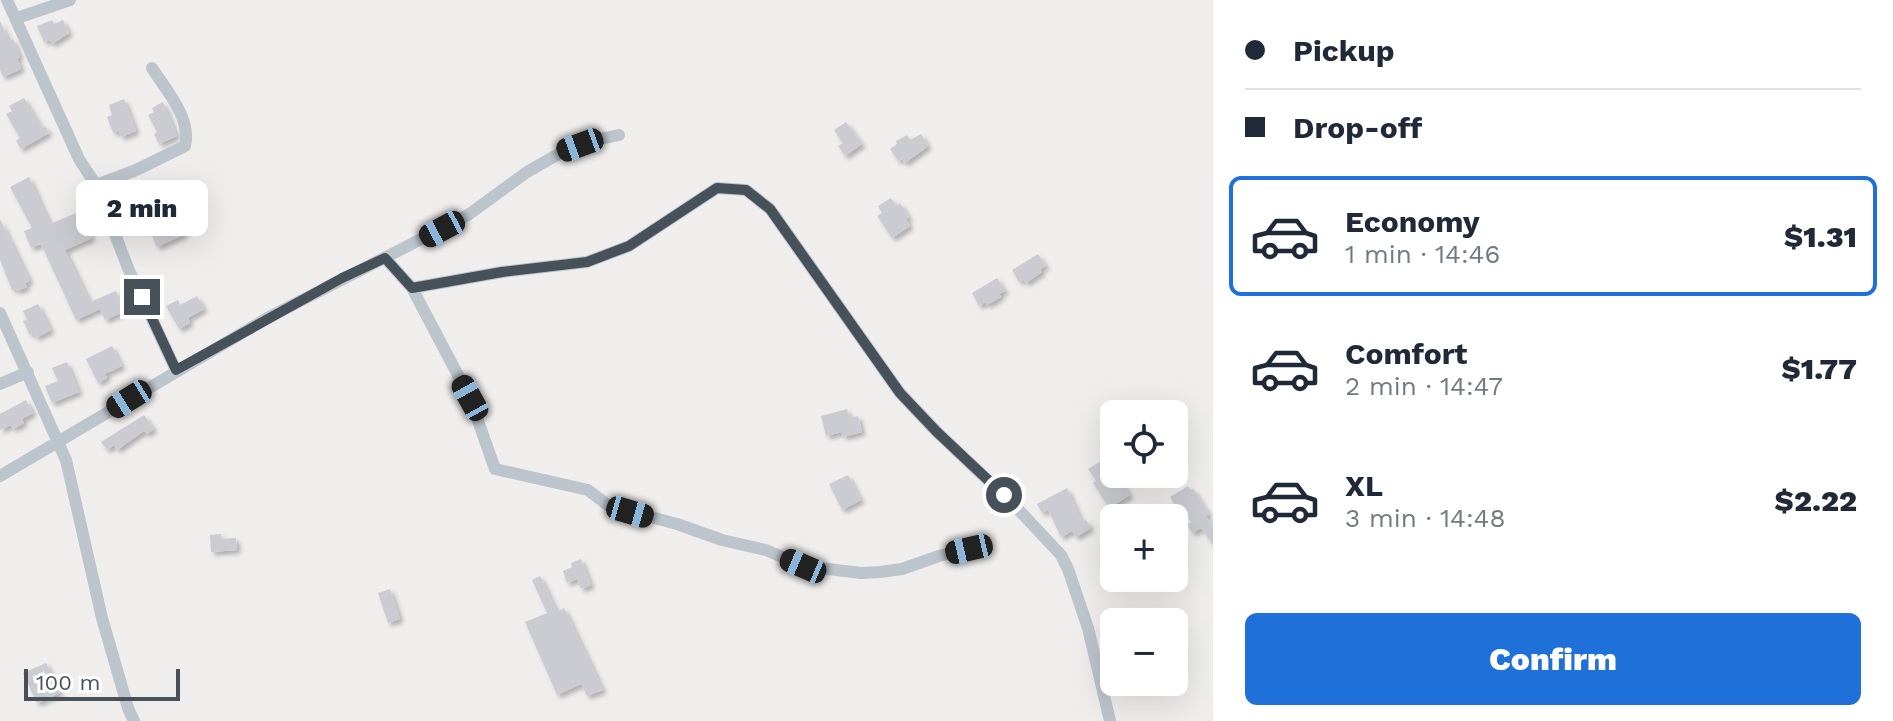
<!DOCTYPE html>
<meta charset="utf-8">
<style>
:root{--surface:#fff;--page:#f2f2f3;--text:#1f2937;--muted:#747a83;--line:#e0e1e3;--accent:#1f70d8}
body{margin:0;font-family:"Work Sans",sans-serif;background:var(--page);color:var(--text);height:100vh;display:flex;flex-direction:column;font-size:30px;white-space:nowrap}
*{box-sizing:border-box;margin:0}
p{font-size:26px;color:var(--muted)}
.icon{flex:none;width:44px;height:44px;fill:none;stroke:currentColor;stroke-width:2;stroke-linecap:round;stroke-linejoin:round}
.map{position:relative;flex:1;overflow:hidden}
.panel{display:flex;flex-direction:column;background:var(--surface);width:680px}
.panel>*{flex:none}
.top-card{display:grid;align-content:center;height:176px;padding:0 32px;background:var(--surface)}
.controls{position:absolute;left:1100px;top:400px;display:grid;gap:16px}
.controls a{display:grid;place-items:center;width:88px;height:88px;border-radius:12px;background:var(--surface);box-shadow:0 8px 32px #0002;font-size:40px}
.scale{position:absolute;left:24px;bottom:20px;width:156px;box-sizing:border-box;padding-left:8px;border:4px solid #46515a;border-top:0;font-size:22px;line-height:28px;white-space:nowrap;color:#46515a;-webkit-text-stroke:6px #fff;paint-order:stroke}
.end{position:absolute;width:36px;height:36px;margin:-18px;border:10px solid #46515a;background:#fff;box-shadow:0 0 0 4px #fff}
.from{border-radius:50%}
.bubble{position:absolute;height:56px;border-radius:12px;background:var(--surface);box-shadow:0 8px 32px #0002;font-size:26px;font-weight:800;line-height:56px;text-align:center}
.car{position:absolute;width:24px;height:48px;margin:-24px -12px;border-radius:10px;box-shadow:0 0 6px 2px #0007;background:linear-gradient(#222 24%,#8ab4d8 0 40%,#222 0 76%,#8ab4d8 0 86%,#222 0)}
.top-card b{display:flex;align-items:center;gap:28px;height:76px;font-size:30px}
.top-card b+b{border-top:2px solid var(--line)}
.top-card i{width:20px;height:20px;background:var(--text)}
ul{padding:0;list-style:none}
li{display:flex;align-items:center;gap:24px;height:120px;margin:0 16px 12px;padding:0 16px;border:4px solid transparent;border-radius:12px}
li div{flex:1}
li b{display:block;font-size:30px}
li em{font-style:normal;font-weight:800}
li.active{border-color:var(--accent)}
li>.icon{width:72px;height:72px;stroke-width:1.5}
.action{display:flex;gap:16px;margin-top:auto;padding:16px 32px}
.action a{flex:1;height:92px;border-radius:12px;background:var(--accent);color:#fff;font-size:32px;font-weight:800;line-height:92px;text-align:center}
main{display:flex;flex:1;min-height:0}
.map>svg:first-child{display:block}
</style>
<main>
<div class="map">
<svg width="1213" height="721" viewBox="0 0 1213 721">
<defs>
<filter id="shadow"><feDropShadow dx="3.5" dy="3.5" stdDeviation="2" flood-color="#0004"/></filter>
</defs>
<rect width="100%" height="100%" fill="#f0eded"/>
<path fill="#caccd2" filter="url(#shadow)" d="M52 20 54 24 63 20 69 33 52 44 50 40 44 42 37 26Z
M0 21 9 41 13 39 20 57 17 58 21 69 3 77 0 70Z
M24 98 42 128 45 126 49 133 21 149 16 141 20 138 6 114 12 111 9 106Z
M124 99 136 131 121 137 119 131 113 133 107 117 112 115 109 105Z
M163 102 177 136 159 144 154 134 157 132 148 115 154 112 152 108Z
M846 122 862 144 845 156 838 146 843 143 834 130Z
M921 134 928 146 905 163 902 159 898 161 890 149 897 144 896 141 907 135 910 140Z
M29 177 50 224 81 211 92 238 65 250 90 302 116 291 122 305 119 307 121 313 105 320 100 309 76 320 41 244 31 248 24 231 32 228 10 187Z
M162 189 169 202 144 214 138 202Z
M891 198 896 206 900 203 909 217 906 219 910 226 892 238 877 216 882 213 878 206Z
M0 219 30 281 25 283 27 287 17 291 16 288 12 290 0 260Z
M178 221 185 234 157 247 151 233Z
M1038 254 1046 266 1040 269 1042 272 1026 283 1023 279 1019 282 1012 270Z
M997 278 1005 291 999 294 1001 297 987 305 986 302 979 306 972 293Z
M197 296 204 309 188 318 190 323 179 329 166 306 178 300 180 305Z
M38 304 51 330 36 338 34 333 30 335 23 321 27 320 23 311Z
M112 346 122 366 105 374 107 378 98 383 86 359Z
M67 362 79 392 52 403 45 386 58 381 52 368Z
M26 400 33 413 22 419 24 423 13 429 11 425 0 430V414Z
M847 409 850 418 858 416 862 432 843 437 842 432 826 436 821 416Z
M144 415 154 429 147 434 144 431 117 450 114 445 107 450 101 442Z
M1106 458 1114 474H1117L1130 495 1109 508 1093 483 1096 481 1088 469Z
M848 475 861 500 842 510 829 484Z
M1188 486 1191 490 1193 489 1209 514 1206 516 1213 527V545L1201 528 1192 533 1187 525 1191 522 1179 504 1176 506 1170 497Z
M1067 488 1082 522 1086 520 1091 528 1076 537 1072 531 1061 537 1048 510 1042 513 1037 504Z
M221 534 222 539 236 538 237 550 211 552 210 535Z
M581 559 591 585 581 589 577 579 567 583 563 571 572 567 571 563Z
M540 576 557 612 564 608 603 690 587 696 582 685H579L557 695 525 622 547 613 532 580Z
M390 589 400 619 388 623 378 593Z
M46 663 60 693 37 703 23 673Z"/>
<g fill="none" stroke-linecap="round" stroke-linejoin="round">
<path stroke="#bcc5cc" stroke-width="12" d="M7 0 79 159 96 185 128 268 176 370
M17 18 70 0
M96 185 134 171 185 146C192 119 166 90 152 68
M385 258 412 288 470 398 495 469 588 490 609 506 677 524 722 540 766 550 803 566 861 573 880 572 902 569 939 556 969 549
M412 288 502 272 587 262 629 246 717 188 746 190 770 209 900 393 937 432 1015 506 1061 555 1068 569 1088 628 1110 721
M0 313 66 460 102 618 128 708 134 721
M0 384 28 372
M0 476 271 316 468 215 527 172 564 151 595 140 619 135"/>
</g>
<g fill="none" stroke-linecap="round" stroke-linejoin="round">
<path stroke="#46515a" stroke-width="10" d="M142 297 176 370 342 278 385 258 412 288 502 272 587 262 629 246 717 188 746 190 770 209 900 393 937 432 1004 495"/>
</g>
</svg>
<div class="controls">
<a><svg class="icon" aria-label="locate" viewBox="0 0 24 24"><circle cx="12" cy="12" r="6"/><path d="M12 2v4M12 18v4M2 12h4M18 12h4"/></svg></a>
<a>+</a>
<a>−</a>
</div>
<div class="scale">100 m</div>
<i class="end from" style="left:1004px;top:495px"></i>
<i class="end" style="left:142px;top:297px"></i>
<div class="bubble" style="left:76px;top:180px;width:132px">2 min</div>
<i class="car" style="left:580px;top:145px;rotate:250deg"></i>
<i class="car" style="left:442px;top:229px;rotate:242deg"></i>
<i class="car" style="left:470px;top:398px;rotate:331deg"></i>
<i class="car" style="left:129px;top:399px;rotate:238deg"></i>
<i class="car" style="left:630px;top:512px;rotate:106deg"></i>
<i class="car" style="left:969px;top:549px;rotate:257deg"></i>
<i class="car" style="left:803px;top:566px;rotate:293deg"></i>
</div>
<section class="panel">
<div class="top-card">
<b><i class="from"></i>Pickup</b>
<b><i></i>Drop-off</b>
</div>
<ul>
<li class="active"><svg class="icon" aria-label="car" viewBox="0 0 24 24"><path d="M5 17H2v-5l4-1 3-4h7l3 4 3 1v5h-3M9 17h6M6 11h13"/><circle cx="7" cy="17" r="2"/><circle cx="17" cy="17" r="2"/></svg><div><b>Economy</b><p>1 min · 14:46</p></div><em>$1.31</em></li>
<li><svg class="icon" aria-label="car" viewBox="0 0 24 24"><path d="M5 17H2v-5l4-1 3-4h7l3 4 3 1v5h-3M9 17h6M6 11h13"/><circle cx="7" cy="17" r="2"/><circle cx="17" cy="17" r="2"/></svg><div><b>Comfort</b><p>2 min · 14:47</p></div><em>$1.77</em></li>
<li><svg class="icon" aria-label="car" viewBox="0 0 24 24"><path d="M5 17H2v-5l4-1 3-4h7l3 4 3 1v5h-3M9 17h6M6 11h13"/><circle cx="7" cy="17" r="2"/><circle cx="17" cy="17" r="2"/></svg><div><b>XL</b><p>3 min · 14:48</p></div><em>$2.22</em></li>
</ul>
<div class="action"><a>Confirm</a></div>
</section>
</main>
